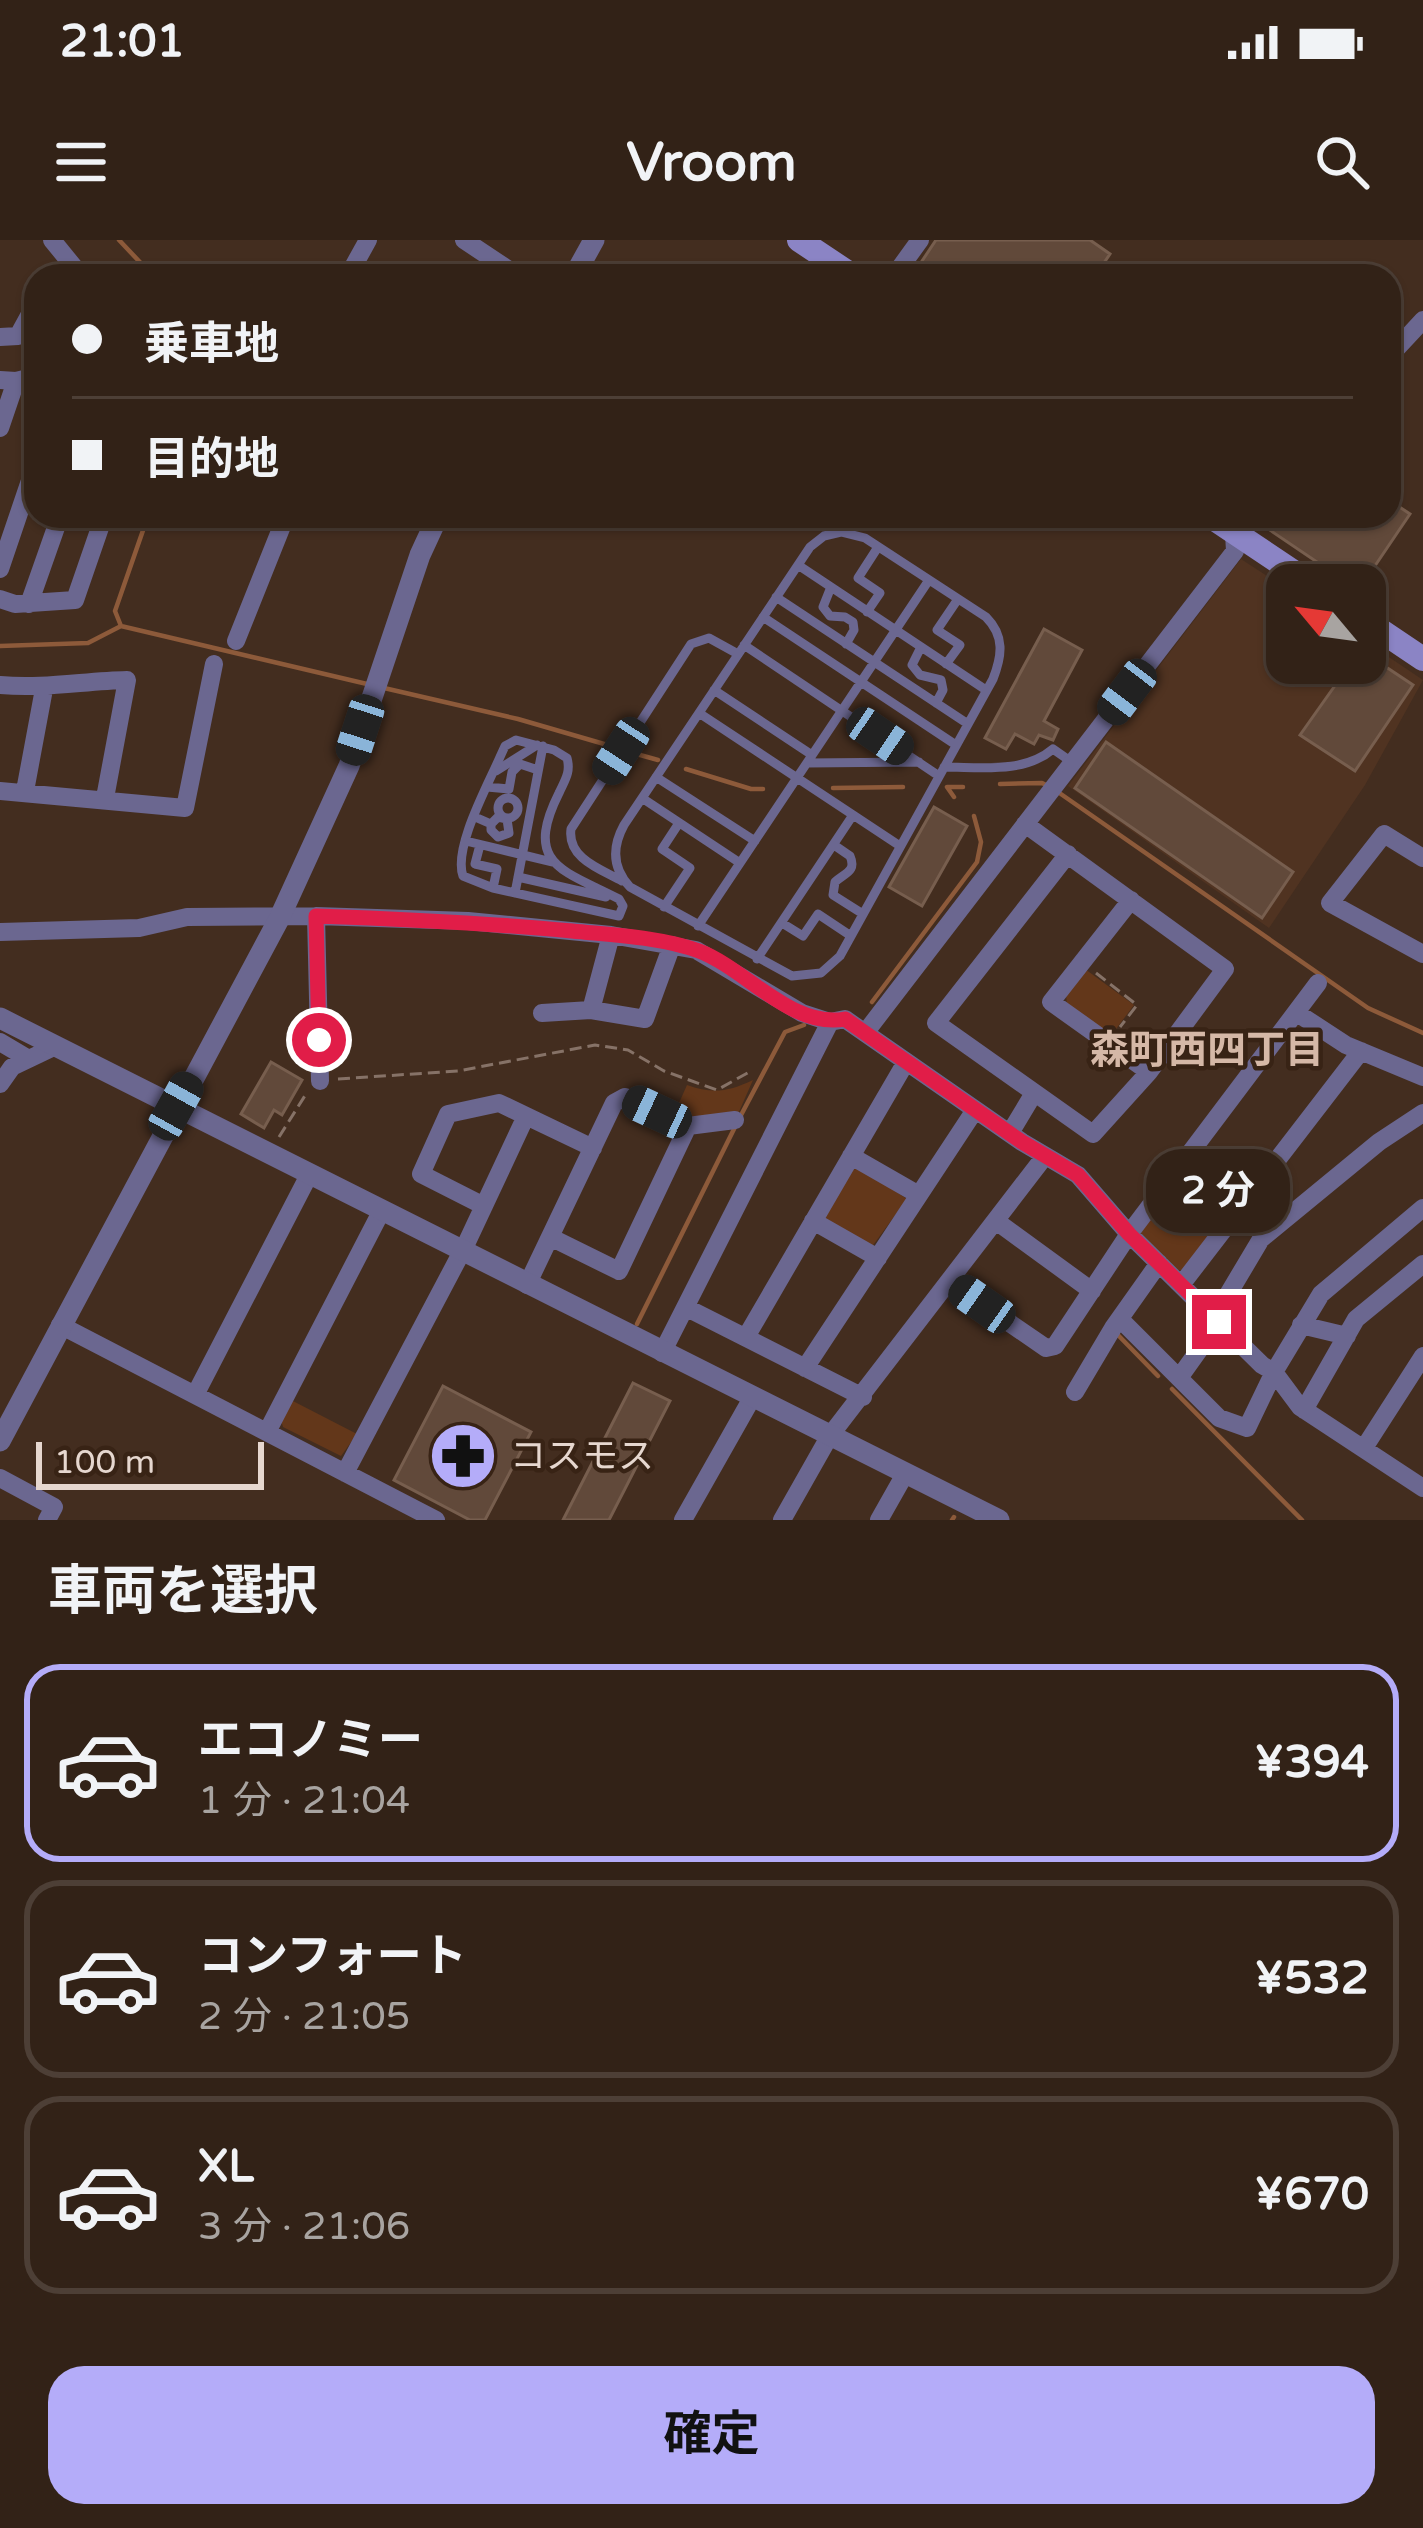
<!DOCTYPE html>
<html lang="ja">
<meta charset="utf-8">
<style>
:root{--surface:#322217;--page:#3a2a20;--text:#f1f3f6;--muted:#a8a4a1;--line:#4d3f36;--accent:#b4acf9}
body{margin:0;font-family:"Varela Round","Noto Sans JP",sans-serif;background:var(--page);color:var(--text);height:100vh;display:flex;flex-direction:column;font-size:45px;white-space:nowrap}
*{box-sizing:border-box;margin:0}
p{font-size:39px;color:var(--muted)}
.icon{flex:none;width:66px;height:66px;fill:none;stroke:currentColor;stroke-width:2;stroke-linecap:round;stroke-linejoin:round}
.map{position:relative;height:1280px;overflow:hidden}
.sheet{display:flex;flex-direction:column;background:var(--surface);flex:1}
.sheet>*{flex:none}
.guide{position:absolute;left:24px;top:24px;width:1377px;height:264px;border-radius:36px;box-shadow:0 3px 9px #0004,0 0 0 3px var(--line);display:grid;align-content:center;height:264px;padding:0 48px;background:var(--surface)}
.needle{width:78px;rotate:299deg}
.tools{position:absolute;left:1266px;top:324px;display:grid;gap:24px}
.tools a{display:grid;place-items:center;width:120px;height:120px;border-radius:24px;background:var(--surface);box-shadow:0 3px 9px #0004,0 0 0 3px var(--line);font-size:60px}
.scale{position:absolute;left:36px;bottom:30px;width:228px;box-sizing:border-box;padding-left:12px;border:6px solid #e6d7cf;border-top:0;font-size:33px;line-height:42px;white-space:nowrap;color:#e6d7cf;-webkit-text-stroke:9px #382315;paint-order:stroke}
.end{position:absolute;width:54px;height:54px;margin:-27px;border:15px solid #e11d48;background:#fff;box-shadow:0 0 0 6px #fff}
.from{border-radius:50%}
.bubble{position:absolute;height:84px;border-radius:36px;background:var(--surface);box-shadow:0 3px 9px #0004,0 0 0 3px var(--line);font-size:39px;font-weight:700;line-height:84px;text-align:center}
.car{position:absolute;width:36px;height:72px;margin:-36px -18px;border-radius:15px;box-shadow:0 0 9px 3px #0007;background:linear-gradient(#222 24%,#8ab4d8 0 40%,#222 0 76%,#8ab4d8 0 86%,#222 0)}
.guide b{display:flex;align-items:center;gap:42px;height:114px;font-size:45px}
.guide b+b{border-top:3px solid var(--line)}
.guide i{width:30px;height:30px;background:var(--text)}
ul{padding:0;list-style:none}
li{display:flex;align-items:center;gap:36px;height:198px;margin:0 24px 18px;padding:0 24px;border:6px solid var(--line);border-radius:36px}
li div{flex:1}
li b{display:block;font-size:45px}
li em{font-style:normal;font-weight:700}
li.current{border-color:var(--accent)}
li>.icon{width:108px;height:108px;stroke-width:1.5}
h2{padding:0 48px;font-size:54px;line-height:144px}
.primary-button{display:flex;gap:24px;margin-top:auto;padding:24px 48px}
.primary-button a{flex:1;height:138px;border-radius:36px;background:var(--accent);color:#111;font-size:48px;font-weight:700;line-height:138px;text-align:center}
.status{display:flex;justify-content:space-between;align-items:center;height:84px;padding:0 60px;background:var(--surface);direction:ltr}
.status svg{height:33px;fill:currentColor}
header{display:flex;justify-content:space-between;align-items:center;height:156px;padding:0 48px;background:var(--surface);font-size:54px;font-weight:700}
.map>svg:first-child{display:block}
</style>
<div class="status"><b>21:01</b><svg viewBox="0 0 49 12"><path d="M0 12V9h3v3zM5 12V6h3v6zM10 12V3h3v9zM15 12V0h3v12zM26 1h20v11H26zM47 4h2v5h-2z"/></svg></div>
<header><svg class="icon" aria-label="menu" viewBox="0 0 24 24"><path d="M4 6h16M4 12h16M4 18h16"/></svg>Vroom<svg class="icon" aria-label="search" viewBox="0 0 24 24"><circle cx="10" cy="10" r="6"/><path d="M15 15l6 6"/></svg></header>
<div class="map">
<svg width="1423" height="1280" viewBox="0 0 1423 1280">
<rect width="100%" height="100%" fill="#432d1f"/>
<path fill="#503321" d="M1241 319 1287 349V423H1365V401L1423 440 1365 545 1269 688 1068 546Z"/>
<path fill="#63371a" d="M1085 729 1134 765 1110 797 1067 766 1066 754Z
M753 840 738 874 691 880 675 872 687 845C712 854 728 852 753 840Z
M859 927 907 959 871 1008 826 983 825 977 852 930Z
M1172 949 1179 950 1214 990 1183 1030 1176 1031 1139 992Z
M291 1160 357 1194 341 1216 283 1187 281 1180Z"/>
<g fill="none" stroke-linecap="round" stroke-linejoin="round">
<path stroke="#8d5a3a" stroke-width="4.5" d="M119 0 153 36
M148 276 115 371 121 386 367 444
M0 406 88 403 121 386
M384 448 518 479 611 506
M633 513 658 520
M686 529 751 549H763
M1000 544 1042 543 1048 546
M947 547H963
M947 547 954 557
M833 548 903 547
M1058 552 1368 768 1423 793
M872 762 977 622 981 602 974 576
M740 877 785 792 804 785
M637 1084 736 885
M1116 1093 1158 1136
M1172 1149 1302 1280
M952 1280 954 1277"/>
</g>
<path fill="#61493a" stroke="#775e4e" stroke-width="3" d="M936 0H1090L1110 14 1095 36H912Z
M1389 260 1410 274 1362 345H1351L1249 276H1389Z
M1044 389 1082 410 1044 481 1058 489 1053 500 1039 495 1034 504 1015 494 1006 509 985 498Z
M1365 413 1413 445 1355 531 1300 495 1351 423H1365Z
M1106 502 1293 632 1262 678 1075 548Z
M934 567 967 586 922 666 889 647Z
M271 822 302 840 282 875 274 870 264 888 241 874Z
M633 1143 670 1161 609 1280H563Z
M443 1146 531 1192 485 1280H470L394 1240Z"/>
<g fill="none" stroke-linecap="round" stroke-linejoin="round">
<path stroke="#867267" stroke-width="3" stroke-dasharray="12 6" stroke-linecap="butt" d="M1096 733 1137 765 1120 787
M338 839 458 831 595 805 628 810 664 831 717 850 751 831
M279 897 306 854"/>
<path stroke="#6b6790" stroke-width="9" d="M841 292 865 298 986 377C1005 396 1002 416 993 439L840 716 821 733 792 736 630 647C612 628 612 607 624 585L810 307 824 296Z
M798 325 986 450
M831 347 823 367 830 376 845 377 853 382 854 390 846 404
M776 357 968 484
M867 372 880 353 858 338 878 307
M763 377 956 505
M744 405 939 536
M921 407 912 425 920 435 941 440 943 450 936 463
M946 424 960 405 937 390 958 359
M714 450 812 515
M699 473 900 606
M516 500 554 510 567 518C571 532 565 540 559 553 523 625 563 630 619 659L623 666 619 676 493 648 463 636C453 608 488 545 500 517L505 506Z
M807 523 919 522
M944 527C980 527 1024 534 1053 509L1073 523
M496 531 537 505
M656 537 755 601
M487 547 509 549 512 532 520 524 538 530
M498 568a10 10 0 1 1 20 0a10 10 0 1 1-20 0Z
M642 558 740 623
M475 577 491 584V590L498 597 509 593 507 579 498 577 491 584
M466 601 552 622
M480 605 475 624 497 629 493 648
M834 605 850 616C857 632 844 633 835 642L833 655 863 674
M518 637 606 657
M622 641C600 629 567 618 571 589L691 404 709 398 738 414
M515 653 543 506
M664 667 690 628 662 609 679 583
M782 683 803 696 818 674 851 696
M698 686 929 340
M757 719 853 575"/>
<path stroke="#6b6790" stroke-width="18" d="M52 0 78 32 72 36
M464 0 518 36
M348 36 368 0
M894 36 920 0
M0 97 18 96 36 63
M1389 112 1398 107 1423 80
M0 140 16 141 36 136
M0 188 16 141
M0 329 36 223
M0 359 15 364 75 360 104 276
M29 364 60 276
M236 401 286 276
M0 445C43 449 84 441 127 440L105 558
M0 551 185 568 214 424
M25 551 44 449
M1025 584 1225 729 1149 832 1093 894 936 783 1068 614
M1423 618 1384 594 1330 663 1423 714
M1131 660 1051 762 1149 832
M316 676 320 841
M0 692 139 688 187 677 316 676 468 681 611 695 696 710 802 773 830 782 845 779 1022 902 1078 935 1129 994 1262 1125 1274 1132 1300 1167 1423 1248
M591 770 611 695
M542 773 591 770 645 779 672 705
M1297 773 1346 805 1423 837
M865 793 1235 311 1233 276
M0 802 27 818
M0 844 12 827 56 806
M688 886 735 880
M1010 893 1034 853
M851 916 919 955
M1173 937 1224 988
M484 966 421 934 448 874 499 863 593 908
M813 981 878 1018
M996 981 1092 1051
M950 1042 1046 1108 1055 1106 1129 994 1318 743
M527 1045 614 863 625 857 688 886 619 1031 550 997
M1181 1045 1361 811
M687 1068 863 1157
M1214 1078 1261 999 1379 902 1423 873
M1120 1079 1219 1178 1247 1188 1274 1132 1321 1054 1423 968
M60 1085 436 1280
M1301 1085 1347 1096
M746 1097 906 822
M662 1113 830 782
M805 1128 975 870
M1179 1138 1219 1082
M1075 1152 1113 1088 1159 1023
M195 1155 309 935
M1304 1170 1356 1079 1423 1024
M267 1192 381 972
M1364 1208 1423 1116
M345 1233 467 1002 526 876
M0 1238 54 1267 47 1280
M683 1280 752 1158
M782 1280 829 1197 1045 916
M879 1280 905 1234"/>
<path stroke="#6b6790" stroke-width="21" d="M574 36 594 0
M0 778 999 1280
M0 1201 279 679 349 526 420 315 438 276"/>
<path stroke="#8b84c5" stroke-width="24" d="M799 0 853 36
M1210 276 1313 345
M1365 380 1423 419"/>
</g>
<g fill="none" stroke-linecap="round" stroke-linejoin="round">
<path stroke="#e11d48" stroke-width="15" d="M319 800 316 676C402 679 487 683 572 691 612 695 661 697 699 711 746 729 792 789 845 779L1022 902 1078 935 1129 994 1219 1082"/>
</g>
<defs>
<symbol id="pharmacy-disc" viewBox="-11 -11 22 22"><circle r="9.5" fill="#b4acf9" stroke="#382315"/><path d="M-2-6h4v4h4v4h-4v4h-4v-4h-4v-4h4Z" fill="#111"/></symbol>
</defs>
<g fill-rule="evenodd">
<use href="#pharmacy-disc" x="425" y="1178" width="76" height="76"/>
</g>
<g text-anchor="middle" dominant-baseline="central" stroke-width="9" stroke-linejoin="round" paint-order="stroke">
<g font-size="36" fill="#e6d7cf" stroke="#382315" text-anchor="start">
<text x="510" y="1216">コスモス</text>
</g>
<g font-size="39" font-weight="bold" fill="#d5b8a7" stroke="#382315">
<text x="1207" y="810">森町西四丁目</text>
</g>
</g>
</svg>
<div class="tools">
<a><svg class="needle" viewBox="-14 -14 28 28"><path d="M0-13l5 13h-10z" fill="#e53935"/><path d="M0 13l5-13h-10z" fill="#a8a4a1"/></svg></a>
</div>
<div class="scale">100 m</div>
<i class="end from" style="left:319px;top:800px"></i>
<i class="end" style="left:1219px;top:1082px"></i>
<div class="bubble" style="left:1146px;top:909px;width:144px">2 分</div>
<i class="car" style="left:1127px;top:452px;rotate:217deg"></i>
<i class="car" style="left:360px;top:490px;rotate:198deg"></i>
<i class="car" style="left:880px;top:496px;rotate:124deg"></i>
<i class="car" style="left:621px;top:511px;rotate:213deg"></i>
<i class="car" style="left:176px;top:866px;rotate:29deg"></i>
<i class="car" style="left:657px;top:872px;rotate:295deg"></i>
<i class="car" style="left:982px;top:1064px;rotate:305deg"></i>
<div class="guide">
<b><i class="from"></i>乗車地</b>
<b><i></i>目的地</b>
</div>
</div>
<section class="sheet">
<h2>車両を選択</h2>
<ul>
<li class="current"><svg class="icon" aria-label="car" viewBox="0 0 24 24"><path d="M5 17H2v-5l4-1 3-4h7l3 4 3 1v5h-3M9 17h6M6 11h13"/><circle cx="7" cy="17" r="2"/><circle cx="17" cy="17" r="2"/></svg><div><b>エコノミー</b><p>1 分 · 21:04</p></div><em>¥394</em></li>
<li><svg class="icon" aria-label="car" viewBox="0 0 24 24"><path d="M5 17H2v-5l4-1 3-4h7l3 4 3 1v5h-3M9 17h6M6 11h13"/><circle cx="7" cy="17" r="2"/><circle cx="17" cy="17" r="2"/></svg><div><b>コンフォート</b><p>2 分 · 21:05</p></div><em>¥532</em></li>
<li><svg class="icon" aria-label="car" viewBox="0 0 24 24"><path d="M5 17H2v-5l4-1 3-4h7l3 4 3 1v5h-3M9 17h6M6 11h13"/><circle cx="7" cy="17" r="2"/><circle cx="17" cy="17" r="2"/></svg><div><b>XL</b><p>3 分 · 21:06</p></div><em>¥670</em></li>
</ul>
<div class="primary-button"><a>確定</a></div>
</section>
